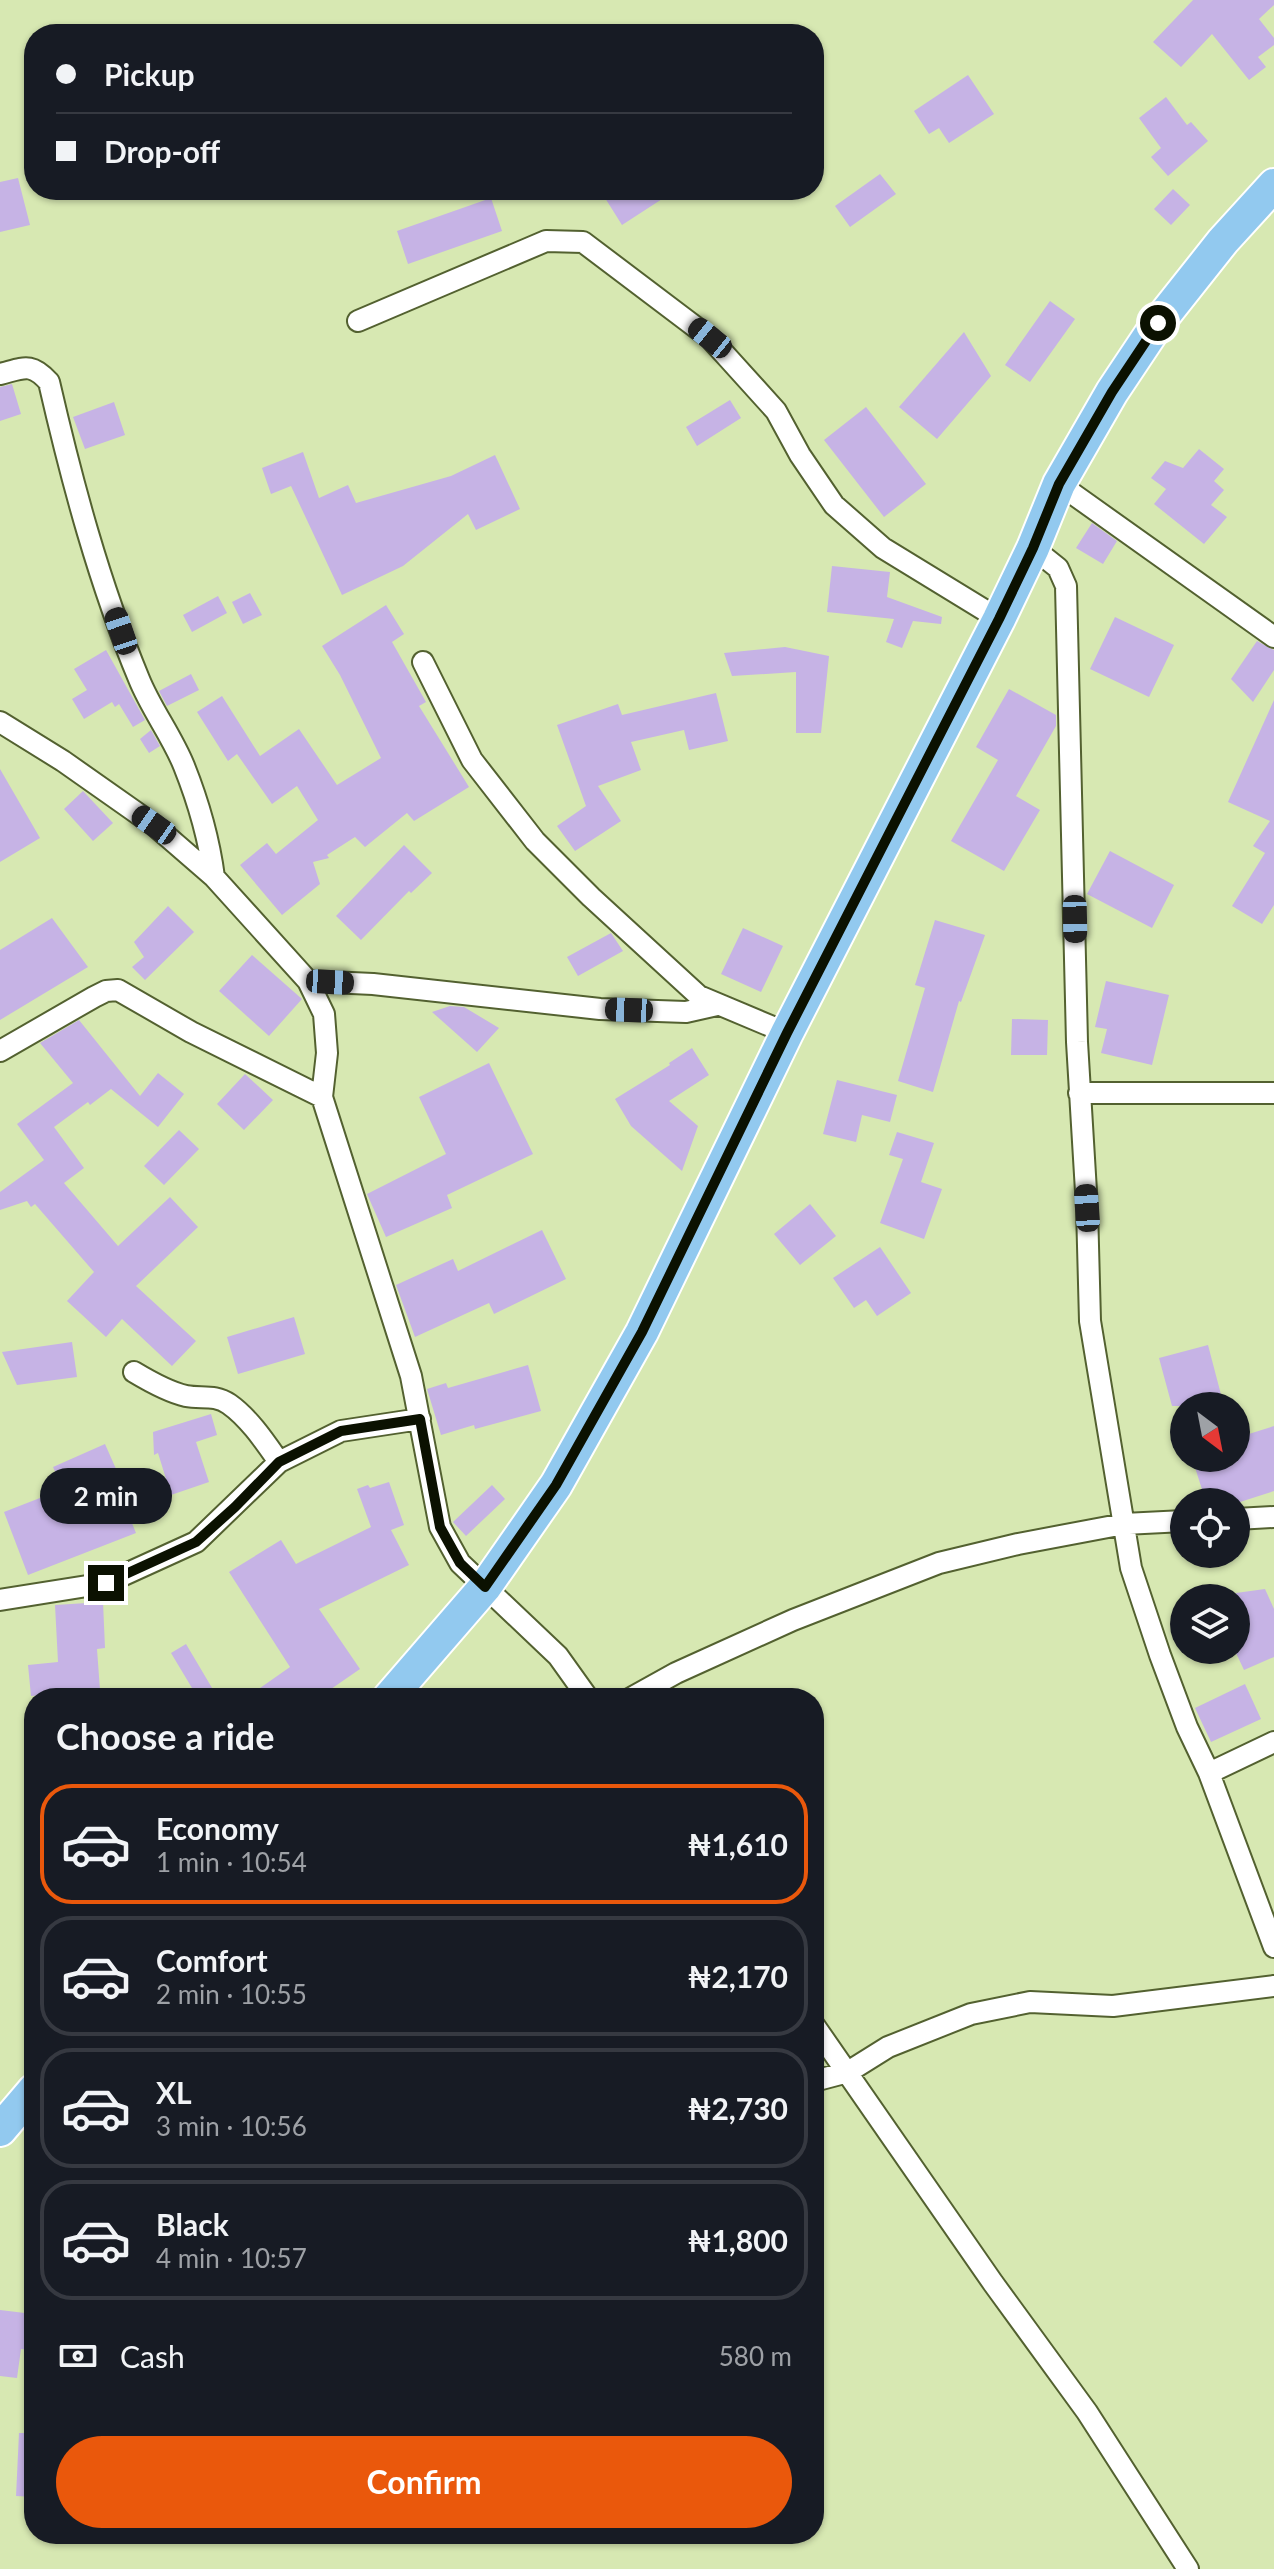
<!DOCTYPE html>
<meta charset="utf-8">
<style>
:root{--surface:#171b24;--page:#20242c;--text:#f1f3f6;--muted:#9ea1a6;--line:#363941;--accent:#ea580c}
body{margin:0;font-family:Lato,sans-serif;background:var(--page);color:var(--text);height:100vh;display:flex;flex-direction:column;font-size:30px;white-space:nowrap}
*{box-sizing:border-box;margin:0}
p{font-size:26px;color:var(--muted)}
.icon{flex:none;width:44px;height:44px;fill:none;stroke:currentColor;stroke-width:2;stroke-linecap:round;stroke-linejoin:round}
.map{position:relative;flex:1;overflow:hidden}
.drawer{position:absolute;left:24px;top:1688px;width:800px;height:856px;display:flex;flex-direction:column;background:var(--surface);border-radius:32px;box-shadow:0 2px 6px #0004}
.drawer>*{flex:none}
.banner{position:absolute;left:24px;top:24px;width:800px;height:176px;border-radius:32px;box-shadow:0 2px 6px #0004;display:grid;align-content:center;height:176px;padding:0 32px;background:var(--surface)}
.needle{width:52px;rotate:148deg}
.fabs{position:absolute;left:1170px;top:1392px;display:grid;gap:16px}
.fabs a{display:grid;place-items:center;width:80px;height:80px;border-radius:50%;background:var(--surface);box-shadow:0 2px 6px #0004;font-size:40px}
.end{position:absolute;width:36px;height:36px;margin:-18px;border:10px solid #0b1101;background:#fff;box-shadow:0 0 0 4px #fff}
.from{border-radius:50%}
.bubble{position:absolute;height:56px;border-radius:28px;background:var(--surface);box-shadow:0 2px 6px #0004;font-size:26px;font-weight:700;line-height:56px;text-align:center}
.car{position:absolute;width:24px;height:48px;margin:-24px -12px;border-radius:10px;box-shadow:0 0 6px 2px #0007;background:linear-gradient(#222 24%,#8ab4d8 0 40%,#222 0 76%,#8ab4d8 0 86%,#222 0)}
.banner b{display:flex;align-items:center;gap:28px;height:76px;font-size:30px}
.banner b+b{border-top:2px solid var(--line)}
.banner i{width:20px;height:20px;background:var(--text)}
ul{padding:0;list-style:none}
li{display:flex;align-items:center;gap:24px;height:120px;margin:0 16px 12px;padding:0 16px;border:4px solid var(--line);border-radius:32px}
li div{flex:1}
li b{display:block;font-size:30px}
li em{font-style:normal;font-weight:700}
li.selected{border-color:var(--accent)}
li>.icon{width:72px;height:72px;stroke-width:1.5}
h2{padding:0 32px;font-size:36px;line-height:96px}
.pay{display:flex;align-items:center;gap:20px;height:88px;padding:0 32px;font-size:30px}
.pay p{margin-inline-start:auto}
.button{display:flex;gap:16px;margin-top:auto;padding:16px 32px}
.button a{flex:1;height:92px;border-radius:48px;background:var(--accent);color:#fff;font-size:32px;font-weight:700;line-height:92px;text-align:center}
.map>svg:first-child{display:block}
</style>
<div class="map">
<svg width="1274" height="2569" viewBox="0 0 1274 2569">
<rect width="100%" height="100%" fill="#d7e8b2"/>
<path fill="#c6b3e5" d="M1193 0H1274V5L1259 19 1274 38V45L1258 57 1266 67 1249 80 1212 34 1181 67 1153 42Z
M968 75 994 114 949 143 939 128 929 134 914 111Z
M1166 97 1187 125 1191 122 1208 141 1168 176 1151 157 1161 148 1139 118Z
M880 174 896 194 850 227 835 206Z
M18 178 30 225 0 232V182Z
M1173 189 1190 205 1171 225 1154 209Z
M600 190H676L622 225Z
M491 198 502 231 408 264 397 231Z
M1050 301 1075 319 1030 382 1005 365Z
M964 332 991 376 937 439 899 407Z
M12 384 21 414 0 421V387Z
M730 400 741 418 697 446 686 427Z
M114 402 125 435 85 449 73 417Z
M866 407 926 484 884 517 824 440Z
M1199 449 1224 469 1214 481 1224 490 1211 505 1227 517 1204 544 1154 504 1166 489 1151 478 1165 461 1183 468Z
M303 452 319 498 348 485 356 503 451 476 495 455 520 509 476 530 468 514 403 566 342 595 291 486 271 494 262 468Z
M1092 523 1117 541 1103 564 1076 548Z
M832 566 890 572 887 597 942 617 941 624 913 621 902 648 886 642 894 619 827 612Z
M250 593 262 615 243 624 232 602Z
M218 596 227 613 192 632 183 615Z
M386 605 404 634 392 642 426 702 419 706 469 787 414 821 407 813 365 847 355 837 327 855 329 858 313 862 320 884 282 915 240 865 267 843 276 854 318 820 297 786 272 804 237 754 228 761 197 712 222 696 260 756 299 729 337 785 381 758 340 675 322 646Z
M1115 617 1174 645 1149 697 1090 669Z
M1257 641 1274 650V670L1253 702 1231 679Z
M785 647 829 656 821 733H796V672L732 676 724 653Z
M106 650 145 720 133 727 119 704 115 707 112 702 84 719 72 699 87 690 74 669Z
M191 674 199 690 167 706 159 691Z
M1009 689 1056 715V726L1016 796 1040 810 1004 871 951 841 998 760 976 747Z
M716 693 728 741 689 750 684 730 631 742 641 770 598 786 621 821 575 851 557 826 586 806 557 725 618 704 622 715Z
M1274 700V905L1262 924 1232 906 1265 853 1253 846 1270 821 1228 802Z
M151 730 160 746 149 753 140 739Z
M0 769 40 838 0 862Z
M83 791 113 823 93 841 64 809Z
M404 845 432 873 411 893 409 891 361 940 336 916Z
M1110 851 1174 885 1152 928 1087 894Z
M168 906 194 932 145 980 132 967 144 957 134 942Z
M52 918 88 967 0 1020V950Z
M935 920 985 935 961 1002 959 1001 933 1092 898 1081 925 988 915 985Z
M743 928 783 946 761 992 721 974Z
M611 933 623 951 578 976 567 957Z
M252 955 302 999 269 1036 219 991Z
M1106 981 1169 995 1152 1065 1101 1053 1107 1029 1095 1027Z
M450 1006 464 1007 499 1028 477 1052 432 1012Z
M1012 1019 1048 1020 1047 1055H1011Z
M79 1020 140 1096 158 1073 184 1094 158 1127 111 1089 90 1105 88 1102 54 1127 84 1168 64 1183 118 1246 170 1197 198 1227 136 1286 196 1341 172 1366 122 1319 106 1337 67 1301 94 1272 35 1204 31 1207 27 1201 0 1210V1192L44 1160 17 1124 73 1083 40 1043Z
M692 1048 709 1075 669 1101 698 1126 682 1171 631 1126 615 1099 670 1065 669 1063Z
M489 1063 533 1154 447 1195 452 1208 386 1237 367 1194 446 1154 419 1097Z
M245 1074 273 1100 244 1130 217 1104Z
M837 1080 897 1095 890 1122 862 1115 856 1142 823 1134Z
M179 1130 199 1149 164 1185 144 1166Z
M897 1132 934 1143 921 1182 942 1189 924 1239 880 1223 903 1159 889 1155Z
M810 1204 836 1236 800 1265 774 1234Z
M542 1230 566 1279 494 1314 489 1303 415 1337 396 1285 453 1259 458 1271Z
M880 1247 911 1293 877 1316 866 1300 854 1308 833 1278Z
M294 1317 305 1354 238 1374 227 1337Z
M72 1342 77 1377 17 1385 2 1352Z
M1208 1345 1224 1406H1172L1159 1358Z
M528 1365 541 1411 475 1429 474 1425 441 1435 427 1389 446 1383 448 1388Z
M211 1414 217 1435 196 1442 209 1482 171 1495 158 1453 154 1455 153 1432Z
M1274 1426V1491L1240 1502H1206L1192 1458H1236V1438Z
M105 1444 124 1487 118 1489 136 1533 28 1575 4 1512 63 1489 53 1467Z
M389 1482 404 1525 391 1530 409 1565 319 1609 360 1669 318 1698H246L290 1667 229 1572 281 1540 296 1564 371 1527 357 1489 368 1485 370 1488Z
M492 1485 505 1499 466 1536 453 1522Z
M1265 1589 1274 1609V1657L1244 1670 1236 1653V1593Z
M103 1602 105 1648 97 1649 100 1690 31 1696 28 1665 58 1662 55 1605Z
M186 1644 218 1698H198L171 1653Z
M1245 1684 1261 1719 1211 1742 1195 1708Z
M0 2310 33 2314 28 2350 21 2349 17 2378 0 2376Z
M19 2433H34V2497L16 2496Z"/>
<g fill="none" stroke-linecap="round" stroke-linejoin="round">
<defs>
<path id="minor" d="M358 321 546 241 583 242 710 338 776 411 800 455 834 505 883 548 999 619
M0 374C24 368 31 362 49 382 72 482 99 583 139 679 151 709 172 736 184 766 198 801 209 839 214 877
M1059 484 1274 637
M1033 548 1058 568 1066 586 1077 1042 1087 1208 1090 1321 1131 1568 1160 1655 1187 1727 1209 1773 1274 1947
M423 662 472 760 535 841 591 897 699 996 787 1033
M0 722 63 761 154 825 214 877 308 981 324 1014 327 1053 322 1097 411 1376 440 1527 460 1563 558 1656 588 1698
M308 981 373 984 600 1009 686 1012 717 1005
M0 1051 94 997 106 991 118 990 191 1032 322 1097
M1079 1093H1274
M134 1372C149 1381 168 1392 186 1396 201 1399 215 1394 229 1404 249 1418 265 1442 279 1462
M1236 1519 1274 1517
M0 1600 106 1583 196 1542 279 1462 341 1431 420 1419
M631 1698 676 1673 793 1620 939 1563 1018 1544 1124 1524 1184 1521
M1209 1773 1274 1742
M814 2025 993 2283 1087 2412 1188 2569
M814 2081 848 2072 888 2047 971 2014 1030 2002 1113 2006 1274 1986"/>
<path id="primary" d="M389 1698 485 1587 556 1485 642 1332 787 1033 999 619 1033 548 1059 484 1112 392 1158 323 1223 241 1274 185
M0 2130 34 2090"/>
</defs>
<use href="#minor" stroke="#536130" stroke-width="24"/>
<use href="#primary" stroke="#fff" stroke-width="36"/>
<use href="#minor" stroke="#fff" stroke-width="20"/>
<use href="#primary" stroke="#92c9ef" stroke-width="32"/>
</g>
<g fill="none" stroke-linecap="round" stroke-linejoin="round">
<path stroke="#0b1101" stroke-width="10" d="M106 1583 196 1542 235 1507 279 1462 341 1431 420 1419 440 1527 460 1563 485 1587 556 1485 642 1332 787 1033 999 619 1033 548 1059 484 1112 392 1158 323"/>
</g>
</svg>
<div class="fabs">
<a><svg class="needle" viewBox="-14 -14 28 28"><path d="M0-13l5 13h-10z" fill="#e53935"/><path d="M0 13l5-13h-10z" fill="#9ea1a6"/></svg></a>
<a><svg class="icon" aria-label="locate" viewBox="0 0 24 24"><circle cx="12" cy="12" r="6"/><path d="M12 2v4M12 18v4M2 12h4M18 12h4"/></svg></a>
<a><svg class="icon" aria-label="layers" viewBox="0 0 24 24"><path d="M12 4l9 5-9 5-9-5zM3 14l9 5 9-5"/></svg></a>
</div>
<i class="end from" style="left:1158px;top:323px"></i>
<i class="end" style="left:106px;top:1583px"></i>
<div class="bubble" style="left:40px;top:1468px;width:132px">2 min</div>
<i class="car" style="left:710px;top:338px;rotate:309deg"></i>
<i class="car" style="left:121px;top:631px;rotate:341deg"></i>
<i class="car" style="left:154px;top:825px;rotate:305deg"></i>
<i class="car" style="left:1075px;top:919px;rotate:179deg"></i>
<i class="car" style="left:330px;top:982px;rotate:93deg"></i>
<i class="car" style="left:629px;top:1010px;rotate:272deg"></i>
<i class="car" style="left:1087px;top:1208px;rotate:356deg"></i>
<div class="banner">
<b><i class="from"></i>Pickup</b>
<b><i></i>Drop-off</b>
</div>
<section class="drawer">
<h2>Choose a ride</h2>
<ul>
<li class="selected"><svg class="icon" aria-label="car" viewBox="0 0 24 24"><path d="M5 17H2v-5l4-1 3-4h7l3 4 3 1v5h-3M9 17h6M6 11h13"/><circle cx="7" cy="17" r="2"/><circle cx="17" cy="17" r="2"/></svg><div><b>Economy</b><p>1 min · 10:54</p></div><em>₦1,610</em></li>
<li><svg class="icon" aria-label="car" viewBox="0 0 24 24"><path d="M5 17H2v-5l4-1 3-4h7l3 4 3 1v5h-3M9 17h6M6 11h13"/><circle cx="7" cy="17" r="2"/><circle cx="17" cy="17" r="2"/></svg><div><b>Comfort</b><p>2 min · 10:55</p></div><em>₦2,170</em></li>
<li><svg class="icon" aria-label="car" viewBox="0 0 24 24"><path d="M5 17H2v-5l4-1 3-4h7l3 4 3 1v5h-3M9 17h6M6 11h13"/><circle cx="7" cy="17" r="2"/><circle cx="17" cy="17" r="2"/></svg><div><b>XL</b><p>3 min · 10:56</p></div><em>₦2,730</em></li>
<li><svg class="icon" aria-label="car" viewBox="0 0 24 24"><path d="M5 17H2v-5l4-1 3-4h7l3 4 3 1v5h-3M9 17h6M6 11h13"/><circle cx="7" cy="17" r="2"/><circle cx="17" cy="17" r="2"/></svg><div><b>Black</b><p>4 min · 10:57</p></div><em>₦1,800</em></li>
</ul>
<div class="pay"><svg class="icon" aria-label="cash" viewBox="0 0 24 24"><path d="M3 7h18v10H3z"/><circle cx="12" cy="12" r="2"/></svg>Cash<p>580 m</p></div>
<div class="button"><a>Confirm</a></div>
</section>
</div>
